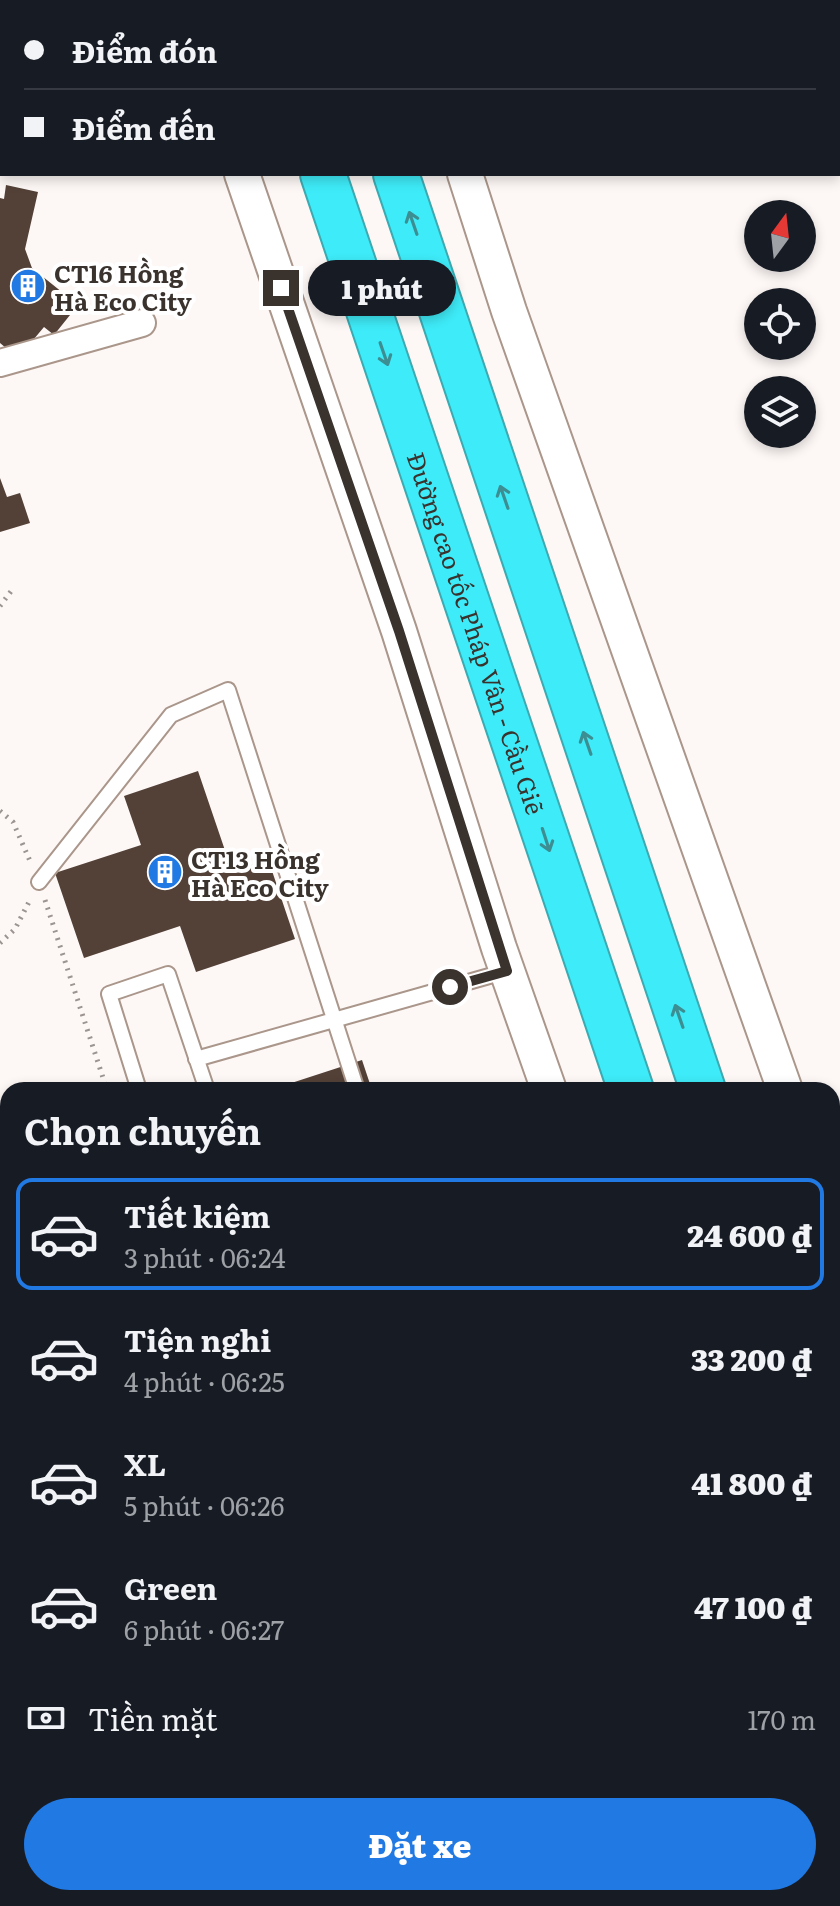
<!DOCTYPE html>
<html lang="vi">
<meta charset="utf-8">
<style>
:root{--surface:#171b24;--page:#242831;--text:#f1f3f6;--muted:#9ea1a6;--line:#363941;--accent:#2179e3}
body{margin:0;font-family:Literata,serif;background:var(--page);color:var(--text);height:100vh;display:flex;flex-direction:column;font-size:30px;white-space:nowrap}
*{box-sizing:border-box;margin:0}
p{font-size:26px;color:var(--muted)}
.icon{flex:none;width:44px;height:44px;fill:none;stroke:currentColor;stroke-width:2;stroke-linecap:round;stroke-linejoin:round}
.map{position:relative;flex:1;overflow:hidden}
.details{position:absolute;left:0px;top:1082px;width:840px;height:824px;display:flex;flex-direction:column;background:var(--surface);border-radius:24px 24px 0 0;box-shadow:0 4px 12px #0003}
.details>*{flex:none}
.banner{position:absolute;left:0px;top:0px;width:840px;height:176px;box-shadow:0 4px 12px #0003;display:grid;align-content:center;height:176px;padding:0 24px;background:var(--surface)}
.needle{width:52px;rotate:15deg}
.tools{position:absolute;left:744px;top:200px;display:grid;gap:16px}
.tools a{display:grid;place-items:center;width:72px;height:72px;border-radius:50%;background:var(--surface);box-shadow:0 4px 12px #0003;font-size:40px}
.end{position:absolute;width:36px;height:36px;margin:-18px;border:10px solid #3a322d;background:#fff;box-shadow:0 0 0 4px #fff}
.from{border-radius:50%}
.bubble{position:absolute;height:56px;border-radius:28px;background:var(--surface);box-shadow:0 4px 12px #0003;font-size:26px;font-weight:800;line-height:56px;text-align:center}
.banner b{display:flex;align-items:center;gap:28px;height:76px;font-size:30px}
.banner b+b{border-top:2px solid var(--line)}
.banner i{width:20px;height:20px;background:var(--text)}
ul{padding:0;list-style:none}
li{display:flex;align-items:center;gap:24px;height:112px;margin:0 16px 12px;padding:0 8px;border:4px solid transparent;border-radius:16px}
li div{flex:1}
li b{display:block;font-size:30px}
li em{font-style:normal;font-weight:800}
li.current{border-color:var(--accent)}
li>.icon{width:72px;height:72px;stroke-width:1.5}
h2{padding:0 24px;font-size:36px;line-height:96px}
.pay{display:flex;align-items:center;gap:20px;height:88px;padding:0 24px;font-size:30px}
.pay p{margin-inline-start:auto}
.cta{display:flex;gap:16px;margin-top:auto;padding:16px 24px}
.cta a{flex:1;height:92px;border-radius:48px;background:var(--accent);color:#fff;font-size:32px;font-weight:800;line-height:92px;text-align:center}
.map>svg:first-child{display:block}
</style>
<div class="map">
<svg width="840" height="1906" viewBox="0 0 840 1906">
<rect width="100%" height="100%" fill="#fdf8f6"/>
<path fill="#534137" d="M6 185 38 192 25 249 32 268 78 305 54 335 44 327 18 358 0 343V198L4 199Z
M0 478 7 497 20 493 30 523 0 532Z
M198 771 232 871 268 859 295 939 196 972 180 926 84 958 55 873 141 845 124 796Z
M362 1060 372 1090H273V1089Z
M93 1898H187L183 1906H89Z"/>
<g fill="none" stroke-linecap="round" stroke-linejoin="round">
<defs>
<path id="service" d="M39 882 171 715 228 690 357 1090
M196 1059 507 971
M139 1090 109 994 168 974 207 1090
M80 1906 84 1898
M199 1906 202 1898"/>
<path id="minor" d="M9 0V2
M0 104 2 103
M0 150 2 149
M0 363 142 323
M0 1727 8 1724
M0 1792 8 1790"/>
<path id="tertiary" d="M171 0 172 2
M410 0 411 2
M242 174 399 631 499 948 549 1090
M465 174 509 311 785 1090
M832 1207 840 1223
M793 1898 798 1906"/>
<g id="motorway">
<path d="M265 0 266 2"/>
<path d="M338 0 339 2"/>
<path id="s1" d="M323 174 631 1090"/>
<path d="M396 174 703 1090"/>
<path d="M832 1473 840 1497"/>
<path d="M832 1677 840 1700"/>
</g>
</defs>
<use href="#service" stroke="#aa968a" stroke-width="18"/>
<use href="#minor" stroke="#aa968a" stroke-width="30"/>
<use href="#tertiary" stroke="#aa968a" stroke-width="38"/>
<use href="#motorway" stroke="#3daab1" stroke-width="48"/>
<path stroke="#9b9491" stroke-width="5" stroke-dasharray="2 6" stroke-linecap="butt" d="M0 606 12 590
M0 811 13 822 30 861
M45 900 107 1090
M0 943 15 929 31 898
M0 1143 8 1141"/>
<use href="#service" stroke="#fff" stroke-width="14"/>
<use href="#minor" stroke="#fff" stroke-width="26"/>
<use href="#tertiary" stroke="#fff" stroke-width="34"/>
<use href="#motorway" stroke="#3eebf8" stroke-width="44"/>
</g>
<defs><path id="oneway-shaft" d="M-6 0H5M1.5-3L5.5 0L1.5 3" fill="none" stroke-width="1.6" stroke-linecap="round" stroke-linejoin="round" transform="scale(2)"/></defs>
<g stroke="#3c8e92">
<use href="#oneway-shaft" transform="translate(413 223) rotate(-109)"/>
<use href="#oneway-shaft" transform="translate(384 354) rotate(71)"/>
<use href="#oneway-shaft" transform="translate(504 497) rotate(-109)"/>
<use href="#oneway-shaft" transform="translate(587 743) rotate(-109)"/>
<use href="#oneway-shaft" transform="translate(546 840) rotate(72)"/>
<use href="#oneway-shaft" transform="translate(679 1016) rotate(-109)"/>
</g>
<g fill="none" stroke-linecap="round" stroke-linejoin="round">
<path stroke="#3a322d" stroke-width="10" d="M281 288 399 631 507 971 450 987"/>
</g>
<defs>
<symbol id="building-disc" viewBox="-11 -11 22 22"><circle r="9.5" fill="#2179e3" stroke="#fff"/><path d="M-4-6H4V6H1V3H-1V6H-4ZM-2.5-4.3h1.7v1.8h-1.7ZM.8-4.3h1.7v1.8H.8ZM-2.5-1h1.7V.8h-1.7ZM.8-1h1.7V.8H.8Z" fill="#fff"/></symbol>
</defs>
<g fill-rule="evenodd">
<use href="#building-disc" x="8" y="266" width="40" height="40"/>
<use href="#building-disc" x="145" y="852" width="40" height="40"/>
</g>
<g text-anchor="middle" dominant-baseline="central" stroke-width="8" stroke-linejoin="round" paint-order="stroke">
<g font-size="24" font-weight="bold" fill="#3a322d" stroke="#fff" text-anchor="start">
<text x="54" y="272">CT16 Hồng<tspan x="54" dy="28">Hà Eco City</tspan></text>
<text x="191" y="858">CT13 Hồng<tspan x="191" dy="28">Hà Eco City</tspan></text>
</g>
<g font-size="24" fill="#3a322d" stroke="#fff">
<text stroke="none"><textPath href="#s1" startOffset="484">Đường cao tốc Pháp Vân - Cầu Giẽ</textPath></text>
</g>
</g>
</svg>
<div class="tools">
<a><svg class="needle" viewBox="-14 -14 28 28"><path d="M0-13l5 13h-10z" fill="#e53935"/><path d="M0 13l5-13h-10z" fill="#9ea1a6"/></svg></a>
<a><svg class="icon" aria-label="locate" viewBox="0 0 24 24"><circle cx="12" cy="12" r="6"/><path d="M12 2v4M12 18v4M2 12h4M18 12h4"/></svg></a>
<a><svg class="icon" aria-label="layers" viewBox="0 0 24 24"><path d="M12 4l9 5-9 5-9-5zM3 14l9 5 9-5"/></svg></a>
</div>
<i class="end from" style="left:450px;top:987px"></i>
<i class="end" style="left:281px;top:288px"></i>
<div class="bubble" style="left:308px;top:260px;width:148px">1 phút</div>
<div class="banner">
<b><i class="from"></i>Điểm đón</b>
<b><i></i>Điểm đến</b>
</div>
<section class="details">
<h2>Chọn chuyến</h2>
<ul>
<li class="current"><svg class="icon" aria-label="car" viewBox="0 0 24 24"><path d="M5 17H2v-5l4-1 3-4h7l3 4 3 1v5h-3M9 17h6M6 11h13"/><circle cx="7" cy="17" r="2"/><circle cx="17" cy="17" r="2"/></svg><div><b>Tiết kiệm</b><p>3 phút · 06:24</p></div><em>24 600 ₫</em></li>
<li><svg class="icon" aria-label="car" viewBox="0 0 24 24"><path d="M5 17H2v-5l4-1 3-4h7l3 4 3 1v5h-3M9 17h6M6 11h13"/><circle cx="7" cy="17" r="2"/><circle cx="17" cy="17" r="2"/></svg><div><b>Tiện nghi</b><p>4 phút · 06:25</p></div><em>33 200 ₫</em></li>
<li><svg class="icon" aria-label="car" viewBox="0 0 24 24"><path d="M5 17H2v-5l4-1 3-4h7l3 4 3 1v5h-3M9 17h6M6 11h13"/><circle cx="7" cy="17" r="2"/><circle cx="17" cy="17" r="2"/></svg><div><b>XL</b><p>5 phút · 06:26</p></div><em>41 800 ₫</em></li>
<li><svg class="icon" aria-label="car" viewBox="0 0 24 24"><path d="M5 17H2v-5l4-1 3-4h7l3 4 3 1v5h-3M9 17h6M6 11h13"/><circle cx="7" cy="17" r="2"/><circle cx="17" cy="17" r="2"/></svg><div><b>Green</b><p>6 phút · 06:27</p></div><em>47 100 ₫</em></li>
</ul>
<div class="pay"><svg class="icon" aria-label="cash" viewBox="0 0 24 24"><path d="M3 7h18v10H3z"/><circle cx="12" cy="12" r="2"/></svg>Tiền mặt<p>170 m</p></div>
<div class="cta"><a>Đặt xe</a></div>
</section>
</div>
